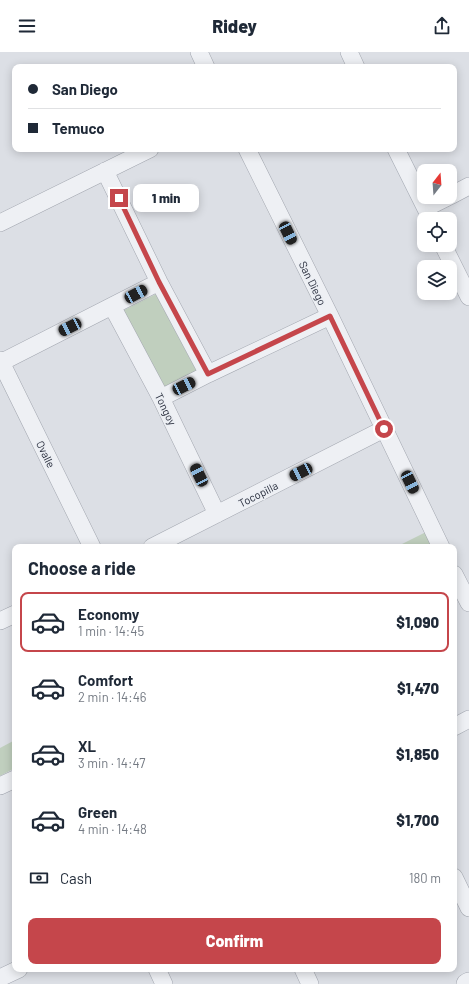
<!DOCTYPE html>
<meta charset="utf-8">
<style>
:root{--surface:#fff;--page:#f2f2f3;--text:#1f2937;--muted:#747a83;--line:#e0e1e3;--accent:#c5464b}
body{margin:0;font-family:Barlow,sans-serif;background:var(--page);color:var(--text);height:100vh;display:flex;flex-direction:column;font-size:15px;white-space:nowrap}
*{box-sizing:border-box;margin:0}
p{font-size:13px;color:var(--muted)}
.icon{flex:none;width:22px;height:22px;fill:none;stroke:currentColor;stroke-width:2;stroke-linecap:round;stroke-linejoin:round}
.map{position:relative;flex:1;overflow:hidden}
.drawer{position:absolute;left:12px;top:492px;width:445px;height:428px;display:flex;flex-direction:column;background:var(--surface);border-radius:8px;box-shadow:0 2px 10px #0003}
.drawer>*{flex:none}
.top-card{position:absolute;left:12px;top:12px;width:445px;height:88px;border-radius:8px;box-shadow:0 2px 10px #0003;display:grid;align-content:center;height:88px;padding:0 16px;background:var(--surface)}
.needle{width:26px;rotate:17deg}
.tools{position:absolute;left:417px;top:112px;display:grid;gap:8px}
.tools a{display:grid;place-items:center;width:40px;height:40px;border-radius:8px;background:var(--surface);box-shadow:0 2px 10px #0003;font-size:20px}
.end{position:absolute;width:18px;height:18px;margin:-9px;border:5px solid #c5464b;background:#fff;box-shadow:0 0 0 2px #fff}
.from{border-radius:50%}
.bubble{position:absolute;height:28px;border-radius:8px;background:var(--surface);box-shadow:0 2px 10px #0003;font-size:13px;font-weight:800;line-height:28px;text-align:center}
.car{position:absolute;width:12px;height:24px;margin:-12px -6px;border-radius:5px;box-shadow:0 0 3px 1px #0007;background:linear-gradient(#222 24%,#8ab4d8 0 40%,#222 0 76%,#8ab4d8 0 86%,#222 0)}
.top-card b{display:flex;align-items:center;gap:14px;height:38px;font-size:15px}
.top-card b+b{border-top:1px solid var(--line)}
.top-card i{width:10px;height:10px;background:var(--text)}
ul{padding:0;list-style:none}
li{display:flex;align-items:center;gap:12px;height:60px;margin:0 8px 6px;padding:0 8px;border:2px solid transparent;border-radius:8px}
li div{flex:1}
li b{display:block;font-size:15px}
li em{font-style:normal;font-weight:800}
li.on{border-color:var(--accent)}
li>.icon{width:36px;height:36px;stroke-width:1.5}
h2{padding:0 16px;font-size:18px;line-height:48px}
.pay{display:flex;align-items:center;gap:10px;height:44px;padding:0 16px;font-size:15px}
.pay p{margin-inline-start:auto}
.cta{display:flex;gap:8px;margin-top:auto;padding:8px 16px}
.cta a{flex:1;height:46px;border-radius:8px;background:var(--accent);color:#fff;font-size:16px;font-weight:800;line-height:46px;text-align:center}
header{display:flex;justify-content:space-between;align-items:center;height:52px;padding:0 16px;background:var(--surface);font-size:18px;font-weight:800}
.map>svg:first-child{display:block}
</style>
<header><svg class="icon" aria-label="menu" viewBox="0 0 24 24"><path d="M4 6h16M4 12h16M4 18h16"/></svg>Ridey<svg class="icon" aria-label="share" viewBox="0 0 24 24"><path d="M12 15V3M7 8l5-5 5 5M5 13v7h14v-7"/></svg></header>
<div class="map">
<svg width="469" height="932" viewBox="0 0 469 932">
<rect width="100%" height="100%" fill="#dcdfe5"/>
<path fill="#c0cfbe" d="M156 242 197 320 163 337 122 259Z
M426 480 434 495H396Z
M15 688V716L0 724V696Z"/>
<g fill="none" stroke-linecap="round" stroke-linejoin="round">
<defs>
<path id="minor" d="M199 0 206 15
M349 0 356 15
M247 97 330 264 441 495
M396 97 431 167
M105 119 159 230 208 322
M450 144 469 134
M426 156 448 145
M0 171 150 97
M443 193 469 245
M112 254 161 346 217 462
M0 308 92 495
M0 311 159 230
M161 346 208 322 330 264
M152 495 384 377
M454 522 469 551
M0 569 15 562
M454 675 469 667
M0 734 15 727
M454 825 469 856
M157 917 164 932
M303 917 310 932
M0 926 19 917"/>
<path id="tertiary" d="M467 932 469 931"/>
</defs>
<use href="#minor" stroke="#a2a6af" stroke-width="18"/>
<use href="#tertiary" stroke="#a2a6af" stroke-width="22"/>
<use href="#minor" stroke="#eef0f4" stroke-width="17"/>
<use href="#tertiary" stroke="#eef0f4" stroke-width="21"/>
</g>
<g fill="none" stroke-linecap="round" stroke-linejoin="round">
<path stroke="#c5464b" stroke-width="5" d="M119 146 159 230 208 322 330 264 384 377"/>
</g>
<g text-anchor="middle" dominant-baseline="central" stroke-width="3" stroke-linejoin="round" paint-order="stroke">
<g font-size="11" fill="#272c3b" stroke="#ebeef3">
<text transform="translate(313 231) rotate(64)">San Diego</text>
<text transform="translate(166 357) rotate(64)">Tongoy</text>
<text transform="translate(46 402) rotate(64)">Ovalle</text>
<text transform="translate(258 442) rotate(-27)">Tocopilla</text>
</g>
</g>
</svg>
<div class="tools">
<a><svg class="needle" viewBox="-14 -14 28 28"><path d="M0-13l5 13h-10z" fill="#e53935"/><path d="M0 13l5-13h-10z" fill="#747a83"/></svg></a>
<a><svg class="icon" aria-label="locate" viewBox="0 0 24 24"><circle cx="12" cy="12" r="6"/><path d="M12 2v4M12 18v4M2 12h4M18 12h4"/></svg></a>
<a><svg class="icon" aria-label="layers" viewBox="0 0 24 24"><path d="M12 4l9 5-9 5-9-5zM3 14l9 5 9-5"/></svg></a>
</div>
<i class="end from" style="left:384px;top:377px"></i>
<i class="end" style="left:119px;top:146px"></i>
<div class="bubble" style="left:133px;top:132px;width:66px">1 min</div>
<i class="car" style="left:288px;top:181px;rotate:154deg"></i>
<i class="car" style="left:136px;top:242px;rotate:62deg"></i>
<i class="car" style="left:70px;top:275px;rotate:243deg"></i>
<i class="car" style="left:184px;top:334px;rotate:63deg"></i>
<i class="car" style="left:301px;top:420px;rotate:243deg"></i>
<i class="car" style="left:199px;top:423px;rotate:334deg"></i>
<i class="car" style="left:410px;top:430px;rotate:154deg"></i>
<div class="top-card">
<b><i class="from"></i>San Diego</b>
<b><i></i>Temuco</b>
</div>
<section class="drawer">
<h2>Choose a ride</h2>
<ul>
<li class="on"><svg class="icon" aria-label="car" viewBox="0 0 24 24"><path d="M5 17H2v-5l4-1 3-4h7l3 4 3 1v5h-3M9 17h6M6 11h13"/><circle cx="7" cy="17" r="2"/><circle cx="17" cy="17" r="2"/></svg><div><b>Economy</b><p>1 min · 14:45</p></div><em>$1,090</em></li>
<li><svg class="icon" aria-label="car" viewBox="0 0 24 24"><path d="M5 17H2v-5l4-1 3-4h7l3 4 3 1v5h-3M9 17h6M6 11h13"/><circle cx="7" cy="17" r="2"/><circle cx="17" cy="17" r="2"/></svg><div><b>Comfort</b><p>2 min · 14:46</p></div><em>$1,470</em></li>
<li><svg class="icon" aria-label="car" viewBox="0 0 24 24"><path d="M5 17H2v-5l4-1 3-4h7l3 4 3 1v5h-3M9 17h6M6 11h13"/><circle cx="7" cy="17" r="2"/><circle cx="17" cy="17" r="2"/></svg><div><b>XL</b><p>3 min · 14:47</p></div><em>$1,850</em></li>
<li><svg class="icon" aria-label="car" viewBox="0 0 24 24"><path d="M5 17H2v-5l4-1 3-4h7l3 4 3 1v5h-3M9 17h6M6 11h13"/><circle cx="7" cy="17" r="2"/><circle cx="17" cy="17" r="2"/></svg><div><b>Green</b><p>4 min · 14:48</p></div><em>$1,700</em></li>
</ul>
<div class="pay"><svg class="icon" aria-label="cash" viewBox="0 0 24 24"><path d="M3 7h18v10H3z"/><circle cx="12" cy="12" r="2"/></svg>Cash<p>180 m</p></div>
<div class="cta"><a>Confirm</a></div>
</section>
</div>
